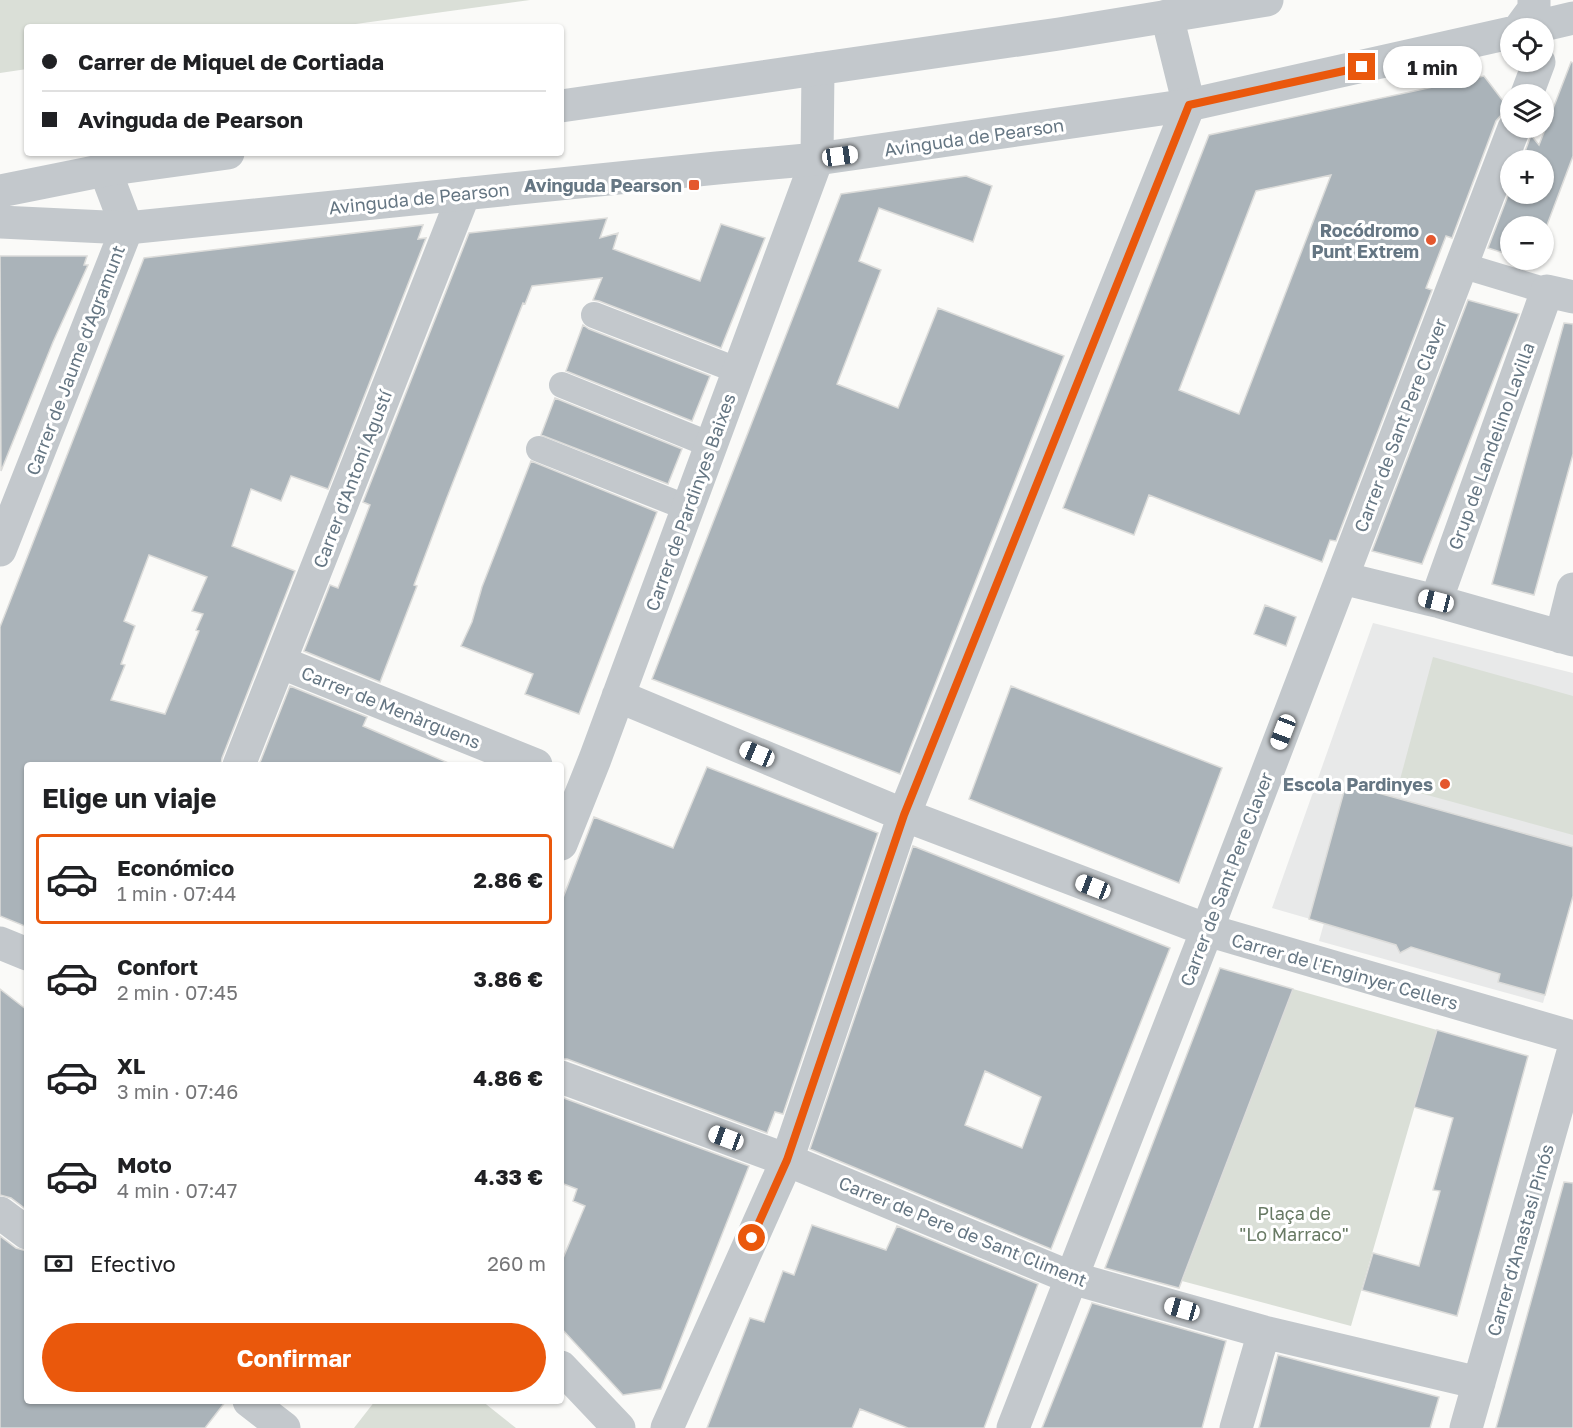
<!DOCTYPE html>
<html lang="es">
<meta charset="utf-8">
<style>
:root{--surface:#fff;--page:#f2f2f2;--text:#202124;--muted:#757577;--line:#e0e0e0;--accent:#ea580c}
body{margin:0;font-family:"Golos Text",sans-serif;background:var(--page);color:var(--text);height:100vh;display:flex;flex-direction:column;font-size:22px;white-space:nowrap}
*{box-sizing:border-box;margin:0}
p{font-size:20px;color:var(--muted)}
.icon{flex:none;width:33px;height:33px;fill:none;stroke:currentColor;stroke-width:2;stroke-linecap:round;stroke-linejoin:round}
.map{position:relative;flex:1;overflow:hidden}
.panel{position:absolute;left:24px;top:762px;width:540px;height:642px;display:flex;flex-direction:column;background:var(--surface);border-radius:6px;box-shadow:0 2px 4px #0004}
.panel>*{flex:none}
.guide{position:absolute;left:24px;top:24px;width:540px;height:132px;border-radius:6px;box-shadow:0 2px 4px #0004;display:grid;align-content:center;height:132px;padding:0 18px;background:var(--surface)}
.buttons{position:absolute;left:1500px;top:18px;display:grid;gap:12px}
.buttons a{display:grid;place-items:center;width:54px;height:54px;border-radius:50%;background:var(--surface);box-shadow:0 2px 4px #0004;font-size:30px}
.end{position:absolute;width:27px;height:27px;margin:-14px;border:8px solid #ea580c;background:#fff;box-shadow:0 0 0 3px #fff}
.from{border-radius:50%}
.bubble{position:absolute;height:42px;border-radius:21px;background:var(--surface);box-shadow:0 2px 4px #0004;font-size:20px;font-weight:700;line-height:42px;text-align:center}
.car{position:absolute;width:18px;height:36px;margin:-18px -9px;border-radius:8px;box-shadow:0 0 4px 2px #0007;background:linear-gradient(#fff 24%,#345 0 40%,#fff 0 76%,#345 0 86%,#fff 0)}
.guide b{display:flex;align-items:center;gap:21px;height:57px;font-size:22px}
.guide b+b{border-top:2px solid var(--line)}
.guide i{width:15px;height:15px;background:var(--text)}
ul{padding:0;list-style:none}
li{display:flex;align-items:center;gap:18px;height:90px;margin:0 12px 9px;padding:0 6px;border:3px solid transparent;border-radius:6px}
li div{flex:1}
li b{display:block;font-size:22px}
li em{font-style:normal;font-weight:700}
li.current{border-color:var(--accent)}
li>.icon{width:54px;height:54px;stroke-width:1.5}
h2{padding:0 18px;font-size:27px;line-height:72px}
.pay{display:flex;align-items:center;gap:15px;height:66px;padding:0 18px;font-size:22px}
.pay p{margin-inline-start:auto}
.button{display:flex;gap:12px;margin-top:auto;padding:12px 18px}
.button a{flex:1;height:69px;border-radius:36px;background:var(--accent);color:#fff;font-size:24px;font-weight:700;line-height:69px;text-align:center}
.map>svg:first-child{display:block}
</style>
<div class="map">
<svg width="1573" height="1428" viewBox="0 0 1573 1428">
<rect width="100%" height="100%" fill="#fafaf8"/>
<path fill="#e8e9e9" d="M1373 623 1573 673V896L1543 1003 1319 941 1324 923 1272 908Z"/>
<path fill="#dadfd7" d="M0 0H530L334 27H27V69L0 73Z
M1433 657 1573 696V835L1398 787Z
M1293 989 1437 1030 1351 1326 1182 1281Z
M375 1401H482L516 1428H354Z"/>
<path fill="#aab3b9" stroke="#dcdcda" stroke-width="1.5" fill-rule="evenodd" d="M1571 62 1573 63V156L1544 233V226H1510V255L1488 248 1510 190V194H1544V160H1522L1531 135 1539 145Z
M1484 76 1510 110 1502 114 1496 121 1452 238 1446 236 1426 288 1432 290 1336 541 1330 540 1322 562 1149 495 1134 535 1063 508 1209 135ZM1331 175 1239 414 1179 390 1256 191Z
M966 176 992 186 973 242 879 208 859 261 881 270 837 384 898 408 938 308 1064 356 900 774 652 679 841 194Z
M607 218 600 238 618 233 613 249 700 281 721 224 765 238 721 348 599 301 593 300 602 278 532 286 525 304 523 303 446 500 414 585 417 586 380 682 304 651 330 585 338 588 349 560 370 505 363 502 469 233Z
M423 225 418 239 426 238 328 489 291 476 281 501 251 489 232 546 295 571 222 758 221 765H27V927L0 916V627L144 258ZM149 555 207 577 192 611 203 614 196 630 199 631 165 714 111 700 125 665 121 664 135 626 124 621Z
M0 256H87L84 265H88L53 342 1 471Z
M1468 300 1519 314 1422 564 1372 551Z
M1564 323 1573 324V454L1534 595 1492 584Z
M583 325 589 329 710 376 692 421 566 371Z
M555 398 682 449 668 484 541 435Z
M531 461 657 512 579 714 525 694 533 674 461 646 472 622 482 587Z
M1265 605 1296 617 1286 646 1254 634Z
M290 686 367 717 363 726 453 765H259Z
M1011 686 1222 768 1179 883 969 799Z
M707 767 878 833 783 1114 775 1112 767 1133 567 1059H561V903L594 817 673 848Z
M1346 784 1573 847V896L1545 995 1498 982 1500 974 1411 947 1400 953 1396 945 1309 919Z
M913 846 1170 948 1051 1249 810 1149ZM985 1071 1041 1097 1022 1148 965 1125Z
M1220 968 1293 989 1179 1288 1105 1268Z
M0 989 27 1010V1210L11 1198 0 1195Z
M1437 1030 1528 1056 1457 1316 1362 1290 1373 1253 1419 1266 1440 1191 1433 1190 1453 1118 1414 1107Z
M561 1097 749 1166 661 1389 623 1395 561 1328V1263L585 1206 573 1201 577 1189 561 1183Z
M1564 1182 1573 1183V1428H1496Z
M812 1225 886 1250 897 1226 1038 1284 984 1428H908L860 1409 852 1428H707L750 1318 764 1322 783 1271 794 1275Z
M0 1236 16 1248 27 1251V1401H226L205 1428H0Z
M1092 1303 1226 1341 1202 1428H1042Z
M1278 1355 1439 1397 1430 1428H1259Z"/>
<g fill="none" stroke-linecap="round" stroke-linejoin="round">
<path stroke="#c3c8cc" stroke-width="26" d="M1461 265 1547 291
M594 315 739 371
M562 385 711 445
M539 449 688 508"/>
<path stroke="#c3c8cc" stroke-width="33" d="M1527 94 1539 62
M0 550 127 228 105 170
M1342 578 1436 601 1573 640
M1436 601 1547 291 1573 297
M1561 637 1573 589
M280 662 536 765
M618 696 904 815 1207 930 1573 1037
M239 765 464 194
M561 844 595 759 817 159 818 69
M0 943 27 954
M561 1077 787 1160 1072 1278 1264 1332 1479 1383
M0 1213 27 1233
M561 1367 619 1428
M249 1401 284 1428
M667 1428 787 1160 904 815 1189 105 1167 16
M1013 1428 1207 930 1514 128
M1236 1428 1264 1332
M1466 1428 1573 1052"/>
<path stroke="#c3c8cc" stroke-width="33" d="M1520 28 1534 9V0
M1531 28 1573 18
M561 106 1059 34 1267 0
M0 191 105 170 228 153
M0 222 127 228 717 168 817 159 1189 105 1510 33"/>
</g>
<g fill="none" stroke-linecap="round" stroke-linejoin="round">
<path stroke="#ea580c" stroke-width="8" d="M752 1238 787 1160 904 815 1189 105 1362 67"/>
</g>
<g fill="#e4572e" stroke="#fff" stroke-width="2">
<rect x="688" y="179" width="12" height="12" rx="3"/>
<circle cx="1431" cy="240" r="6"/>
<circle cx="1445" cy="784" r="6"/>
</g>
<g text-anchor="middle" dominant-baseline="central" stroke-width="6" stroke-linejoin="round" paint-order="stroke">
<g font-size="18" fill="#657683" stroke="#fff">
<text transform="translate(974 137) rotate(-8)">Avinguda de Pearson</text>
<text transform="translate(419 198) rotate(-6)">Avinguda de Pearson</text>
<text transform="translate(75 360) rotate(-69)">Carrer de Jaume d'Agramunt</text>
<text transform="translate(1400 425) rotate(-69)">Carrer de Sant Pere Claver</text>
<text transform="translate(1491 446) rotate(-70)">Grup de Landelino Lavilla</text>
<text transform="translate(352 479) rotate(-69)">Carrer d'Antoni Agustí</text>
<text transform="translate(690 502) rotate(-70)">Carrer de Pardinyes Baixes</text>
<text transform="translate(391 707) rotate(22)">Carrer de Menàrguens</text>
<text transform="translate(1226 879) rotate(-69)">Carrer de Sant Pere Claver</text>
<text transform="translate(1345 971) rotate(16)">Carrer de l'Enginyer Cellers</text>
<text transform="translate(963 1231) rotate(22)">Carrer de Pere de Sant Climent</text>
<text transform="translate(1520 1240) rotate(-74)">Carrer d'Anastasi Pinós</text>
</g>
<g font-size="18" font-weight="bold" fill="#657683" stroke="#fff" text-anchor="end">
<text x="682" y="185">Avinguda Pearson</text>
<text x="1419" y="230">Rocódromo<tspan x="1419" dy="21">Punt Extrem</tspan></text>
<text x="1433" y="784">Escola Pardinyes</text>
</g>
<g font-size="18" fill="#687a64" stroke="#fff">
<text x="1294" y="1213">Plaça de<tspan x="1294" dy="21">"Lo Marraco"</tspan></text>
</g>
</g>
</svg>
<div class="buttons">
<a><svg class="icon" aria-label="locate" viewBox="0 0 24 24"><circle cx="12" cy="12" r="6"/><path d="M12 2v4M12 18v4M2 12h4M18 12h4"/></svg></a>
<a><svg class="icon" aria-label="layers" viewBox="0 0 24 24"><path d="M12 4l9 5-9 5-9-5zM3 14l9 5 9-5"/></svg></a>
<a>+</a>
<a>−</a>
</div>
<i class="end from" style="left:752px;top:1238px"></i>
<i class="end" style="left:1362px;top:67px"></i>
<div class="bubble" style="left:1383px;top:46px;width:99px">1 min</div>
<i class="car" style="left:840px;top:156px;rotate:82deg"></i>
<i class="car" style="left:1436px;top:601px;rotate:284deg"></i>
<i class="car" style="left:1283px;top:732px;rotate:201deg"></i>
<i class="car" style="left:757px;top:754px;rotate:293deg"></i>
<i class="car" style="left:1093px;top:887px;rotate:291deg"></i>
<i class="car" style="left:726px;top:1138px;rotate:290deg"></i>
<i class="car" style="left:1182px;top:1309px;rotate:286deg"></i>
<div class="guide">
<b><i class="from"></i>Carrer de Miquel de Cortiada</b>
<b><i></i>Avinguda de Pearson</b>
</div>
<section class="panel">
<h2>Elige un viaje</h2>
<ul>
<li class="current"><svg class="icon" aria-label="car" viewBox="0 0 24 24"><path d="M5 17H2v-5l4-1 3-4h7l3 4 3 1v5h-3M9 17h6M6 11h13"/><circle cx="7" cy="17" r="2"/><circle cx="17" cy="17" r="2"/></svg><div><b>Económico</b><p>1 min · 07:44</p></div><em>2.86 €</em></li>
<li><svg class="icon" aria-label="car" viewBox="0 0 24 24"><path d="M5 17H2v-5l4-1 3-4h7l3 4 3 1v5h-3M9 17h6M6 11h13"/><circle cx="7" cy="17" r="2"/><circle cx="17" cy="17" r="2"/></svg><div><b>Confort</b><p>2 min · 07:45</p></div><em>3.86 €</em></li>
<li><svg class="icon" aria-label="car" viewBox="0 0 24 24"><path d="M5 17H2v-5l4-1 3-4h7l3 4 3 1v5h-3M9 17h6M6 11h13"/><circle cx="7" cy="17" r="2"/><circle cx="17" cy="17" r="2"/></svg><div><b>XL</b><p>3 min · 07:46</p></div><em>4.86 €</em></li>
<li><svg class="icon" aria-label="car" viewBox="0 0 24 24"><path d="M5 17H2v-5l4-1 3-4h7l3 4 3 1v5h-3M9 17h6M6 11h13"/><circle cx="7" cy="17" r="2"/><circle cx="17" cy="17" r="2"/></svg><div><b>Moto</b><p>4 min · 07:47</p></div><em>4.33 €</em></li>
</ul>
<div class="pay"><svg class="icon" aria-label="cash" viewBox="0 0 24 24"><path d="M3 7h18v10H3z"/><circle cx="12" cy="12" r="2"/></svg>Efectivo<p>260 m</p></div>
<div class="button"><a>Confirmar</a></div>
</section>
</div>
